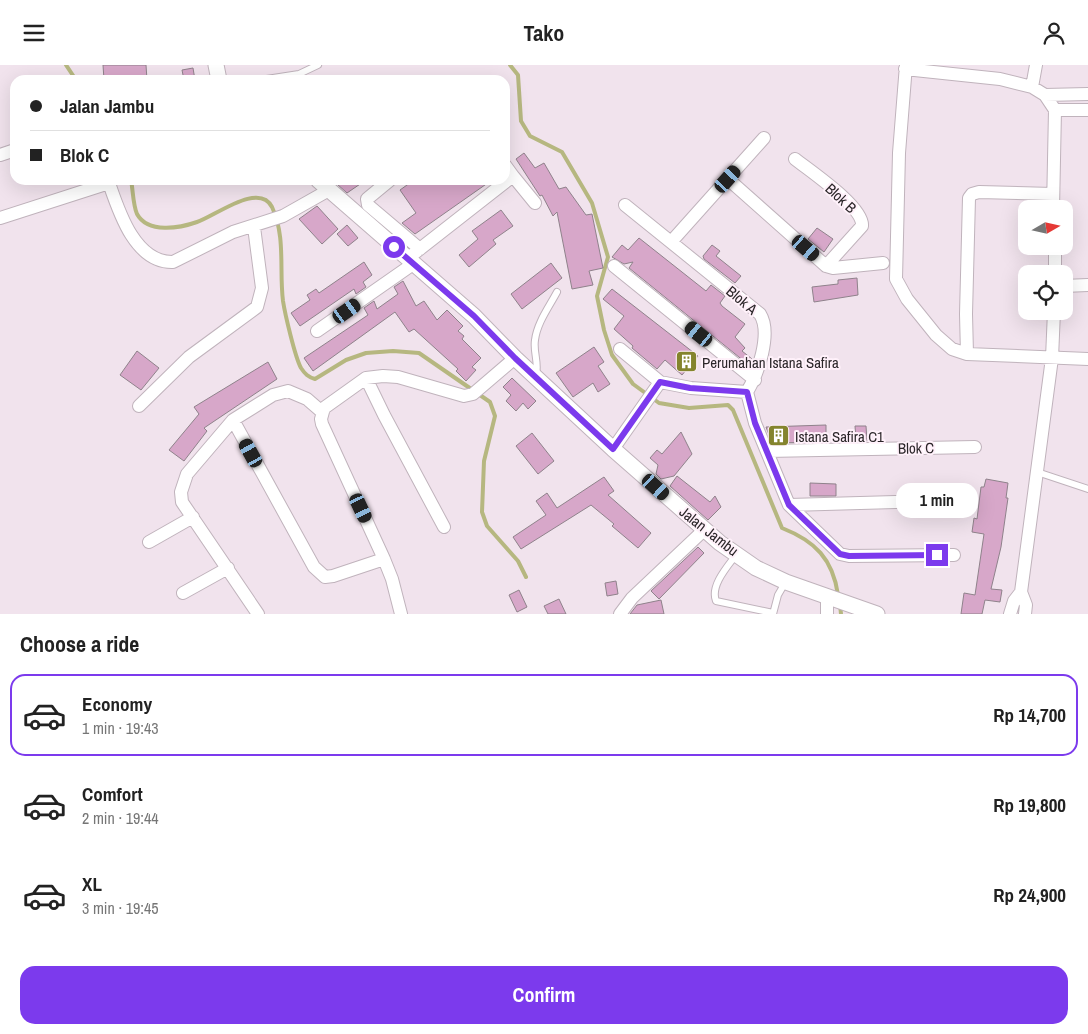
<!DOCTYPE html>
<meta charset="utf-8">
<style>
:root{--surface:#fff;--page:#f2f2f2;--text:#222;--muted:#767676;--line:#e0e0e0;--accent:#7c3aed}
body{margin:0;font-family:"Archivo Narrow",sans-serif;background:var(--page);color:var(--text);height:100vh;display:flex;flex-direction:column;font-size:19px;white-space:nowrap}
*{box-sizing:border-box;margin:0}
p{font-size:16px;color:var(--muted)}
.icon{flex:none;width:28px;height:28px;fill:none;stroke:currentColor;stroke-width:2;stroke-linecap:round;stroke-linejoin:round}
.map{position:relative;height:549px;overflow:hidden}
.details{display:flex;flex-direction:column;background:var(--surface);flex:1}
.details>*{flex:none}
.banner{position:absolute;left:10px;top:10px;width:500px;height:110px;border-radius:15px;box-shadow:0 5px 20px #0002;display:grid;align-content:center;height:110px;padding:0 20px;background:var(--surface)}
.needle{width:32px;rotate:81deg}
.buttons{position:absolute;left:1018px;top:135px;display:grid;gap:10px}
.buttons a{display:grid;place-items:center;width:55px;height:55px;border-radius:10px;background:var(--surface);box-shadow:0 5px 20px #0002;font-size:25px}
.end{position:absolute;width:22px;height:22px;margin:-11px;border:6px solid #7c3aed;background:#fff;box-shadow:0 0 0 2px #fff}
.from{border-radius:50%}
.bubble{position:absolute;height:35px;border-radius:15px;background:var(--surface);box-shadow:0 5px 20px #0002;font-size:16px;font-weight:800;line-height:35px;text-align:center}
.car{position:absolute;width:15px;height:30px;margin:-15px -8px;border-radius:6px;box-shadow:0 0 4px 1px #0007;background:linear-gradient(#222 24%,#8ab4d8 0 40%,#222 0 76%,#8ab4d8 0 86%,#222 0)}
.banner b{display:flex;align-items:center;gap:18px;height:48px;font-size:19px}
.banner b+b{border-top:1px solid var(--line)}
.banner i{width:12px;height:12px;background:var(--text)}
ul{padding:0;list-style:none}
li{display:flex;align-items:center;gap:15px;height:82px;margin:0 10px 8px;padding:0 10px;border:2px solid transparent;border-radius:15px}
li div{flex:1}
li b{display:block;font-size:19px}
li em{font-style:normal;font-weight:800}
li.active{border-color:var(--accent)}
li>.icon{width:45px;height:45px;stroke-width:1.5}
h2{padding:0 20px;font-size:22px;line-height:60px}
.button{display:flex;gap:10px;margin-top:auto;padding:10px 20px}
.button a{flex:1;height:58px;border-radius:15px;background:var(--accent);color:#fff;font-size:20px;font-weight:800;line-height:58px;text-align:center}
header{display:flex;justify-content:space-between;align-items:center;height:65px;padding:0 20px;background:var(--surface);font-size:22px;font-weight:800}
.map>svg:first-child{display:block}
</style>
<header><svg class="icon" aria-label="menu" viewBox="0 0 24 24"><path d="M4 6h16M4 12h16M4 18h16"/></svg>Tako<svg class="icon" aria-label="person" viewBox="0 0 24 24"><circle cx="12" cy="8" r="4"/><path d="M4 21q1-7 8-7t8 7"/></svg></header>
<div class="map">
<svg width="1088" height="549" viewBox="0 0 1088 549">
<rect width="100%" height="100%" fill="#f1e3ed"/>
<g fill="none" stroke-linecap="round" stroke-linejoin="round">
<path stroke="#b6b780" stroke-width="4" d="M66 0 76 15
M510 0 518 10 521 56 530 71 562 87 592 138 608 192 597 231 604 265 612 290 633 319 659 338 689 343 728 340 733 345 782 463C815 476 833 494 838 530
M131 115C133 125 133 140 137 149 148 169 180 163 197 157 214 152 259 116 272 142 286 172 279 205 283 236 285 249 295 292 301 303 305 309 308 312 315 314L346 295 366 288 393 286 419 288 490 337 495 351 484 396 482 447 487 461 518 496 526 512
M840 539 841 549"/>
</g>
<path fill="#d7a7c9" stroke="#8f828b" d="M103 0H146L147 15H104Z
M193 3 195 15H184L182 5Z
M524 88 535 103 544 98 559 124 566 122 586 150 592 149 603 203 589 206 593 220 572 224 557 147 553 151 542 130 540 131 516 94Z
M342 115H366L347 128 337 119Z
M414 115H492L415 169 402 158 416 148 400 125Z
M317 141 338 164 322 179 299 154Z
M501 145 513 161 493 175 496 179 469 202 459 190 478 174 472 166Z
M347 160 358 173 348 181 337 169Z
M817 163 833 174 824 187 808 174Z
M639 173 706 226 711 220 725 231 720 238 722 241 745 259 735 272 745 283 742 286 752 294 750 301 629 203 633 197 624 199 612 192 622 180 628 185Z
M712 180 720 186 716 191 741 211 735 218 704 194 703 191Z
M364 197 372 210 363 217 366 222 356 229 354 224 300 261 291 248 310 235 307 230 316 224 319 228Z
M551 198 562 213 522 244 511 229Z
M857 213 858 230 814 237 812 222 838 219V215Z
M403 216 416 241 424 236 437 255 447 245 463 261 458 266 464 271 462 274 481 293 472 302 476 305 466 316 456 306 458 304 414 264 409 267 395 247 313 306 304 293 368 250 364 243 374 236 377 244 398 229 394 222Z
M612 224 698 291 682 310 665 295 657 304 632 283 633 281 614 264 624 251 603 234Z
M594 282 604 297 598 301 610 319 598 327 593 318 573 332 556 308Z
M137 286 159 303 141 325 120 310Z
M268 297 277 314 204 363 207 366 184 396 169 385 199 349 194 342Z
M512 313 536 336 528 344 523 338 516 346 506 336 511 330 503 322Z
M826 360V377L772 378 766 362Z
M855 361H866L867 376H856Z
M681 367 692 389 674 411 661 414 656 409 658 400 650 393 657 385 662 389Z
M532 368 554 396 538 409 516 381Z
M677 411 710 437 715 431 721 442 708 455 670 421Z
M604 412 614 426 608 430 651 468 638 483 612 461 614 459 591 440 521 484 513 472 546 450 536 436 547 428 557 443Z
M986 414 1008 418 1006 433H1008L1001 482 991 524 1002 525 1000 537 985 535 982 549H961L964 528 975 530 984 469 972 467 974 453 977 454 981 422H984Z
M810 418 836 419V431H810Z
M698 482 704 488 659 534 651 526Z
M616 516 618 529 607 531 605 518Z
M519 525 527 542 517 547 509 530Z
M559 534 566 549H548L544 541Z
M661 535 664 549H630L637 540Z"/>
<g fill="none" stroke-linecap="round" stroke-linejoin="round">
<defs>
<path id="service" d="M260 15 299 9 318 0
M536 310C539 297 533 287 535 275 537 258 549 242 557 227
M1037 407 1088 424
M736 490C727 502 710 521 716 536L773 548
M773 549 778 530 785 518"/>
<path id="minor" d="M906 0 899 88 896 214 907 234 936 270 952 284 967 289
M905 4 1000 14 1032 22 1045 30 1055 45 1053 144
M1032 22 1036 0
M1045 30 1088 29
M1055 45H1088
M0 90 15 85
M513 111 535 138
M728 114 826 201 862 161C864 142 810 106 795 94
M108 115C118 144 134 198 173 197L233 167 283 151 329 125
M390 115 367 134 368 140 420 184
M1053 129 979 127 972 129 969 133 966 249 967 289 1088 294
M0 153 109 118
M671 177 764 73
M1055 181V209
M407 194 513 111 505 100
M614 201 755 315
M826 201 833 203 883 198
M1064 221 1088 220
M317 266 413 199
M620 284 660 317 691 323 747 327C758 309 772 268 760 249L625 140
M366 313 384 350 444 462
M747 327 755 358 789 440 840 489 849 491 954 490
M139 341 189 292 257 242 262 223 254 162
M233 355 314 502 325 512 333 511 384 494
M613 384 660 317
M767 386 975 382
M789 440 967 435
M149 477 193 452
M183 528 228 503
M258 549 182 437 181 427 187 409 233 355 273 330 288 326 307 334 322 347
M401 549 392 514 384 494 322 359 321 354 324 343 366 313 383 311 398 312 464 331 473 329 515 293
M620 549 632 533 704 465
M827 549V532
M1010 549 1014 536 1021 527
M1025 549 1026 540 1021 527 1052 293 1054 246"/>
<path id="tertiary" d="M216 0 219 15
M318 115 474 251 515 293 613 384 720 478 756 503 786 517 877 549"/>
</defs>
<use href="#service" stroke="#c0b3bc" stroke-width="8"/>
<use href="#minor" stroke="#c0b3bc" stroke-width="14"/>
<use href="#tertiary" stroke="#c0b3bc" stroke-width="17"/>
<use href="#service" stroke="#fff" stroke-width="6"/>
<use href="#minor" stroke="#fff" stroke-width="12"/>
<use href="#tertiary" stroke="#fff" stroke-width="15"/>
</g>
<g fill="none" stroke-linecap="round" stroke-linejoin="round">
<path stroke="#7c3aed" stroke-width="6" d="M394 182 474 251 515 293 613 384 660 317 690 323 747 327 755 358 789 440 840 489 849 491 937 490"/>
</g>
<defs>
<symbol id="building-square" viewBox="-11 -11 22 22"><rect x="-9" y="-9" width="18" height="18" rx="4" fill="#84842d" stroke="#fff1fa"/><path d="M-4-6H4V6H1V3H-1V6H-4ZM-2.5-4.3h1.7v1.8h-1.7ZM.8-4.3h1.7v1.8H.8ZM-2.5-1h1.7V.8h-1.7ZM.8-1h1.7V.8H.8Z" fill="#fff"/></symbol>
</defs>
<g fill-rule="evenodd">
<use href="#building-square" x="674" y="284" width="25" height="25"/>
<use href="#building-square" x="766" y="358" width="25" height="25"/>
</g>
<g text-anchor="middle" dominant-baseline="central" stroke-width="4" stroke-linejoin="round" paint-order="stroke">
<g font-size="15" fill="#2b2629" stroke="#fff1fa">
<text transform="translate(841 133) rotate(43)">Blok B</text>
<text transform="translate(742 235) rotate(40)">Blok A</text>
<text transform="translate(916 383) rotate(-1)">Blok C</text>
<text transform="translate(709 466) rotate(38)">Jalan Jambu</text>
</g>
<g font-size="15" fill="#2b2629" stroke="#fff1fa" text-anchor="start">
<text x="702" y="297">Perumahan Istana Safira</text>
<text x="795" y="371">Istana Safira C1</text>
</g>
</g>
</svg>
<div class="buttons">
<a><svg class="needle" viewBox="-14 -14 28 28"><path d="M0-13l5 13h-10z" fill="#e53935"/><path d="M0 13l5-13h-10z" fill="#767676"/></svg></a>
<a><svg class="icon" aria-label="locate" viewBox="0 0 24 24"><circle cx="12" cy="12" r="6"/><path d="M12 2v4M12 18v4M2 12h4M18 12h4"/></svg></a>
</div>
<i class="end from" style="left:394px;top:182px"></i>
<i class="end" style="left:937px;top:490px"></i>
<div class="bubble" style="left:896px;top:418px;width:82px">1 min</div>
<i class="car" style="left:728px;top:114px;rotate:42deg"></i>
<i class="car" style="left:806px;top:183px;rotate:131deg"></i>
<i class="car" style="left:347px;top:246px;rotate:55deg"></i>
<i class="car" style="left:699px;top:269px;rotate:309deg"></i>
<i class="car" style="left:251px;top:388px;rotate:331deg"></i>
<i class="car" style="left:656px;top:422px;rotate:132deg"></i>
<i class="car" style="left:361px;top:443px;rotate:155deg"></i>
<div class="banner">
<b><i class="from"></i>Jalan Jambu</b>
<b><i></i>Blok C</b>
</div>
</div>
<section class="details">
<h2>Choose a ride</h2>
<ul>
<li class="active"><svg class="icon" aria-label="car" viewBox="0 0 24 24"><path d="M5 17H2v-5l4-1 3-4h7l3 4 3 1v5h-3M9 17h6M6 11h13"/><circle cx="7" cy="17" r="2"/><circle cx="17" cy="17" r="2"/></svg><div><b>Economy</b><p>1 min · 19:43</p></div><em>Rp 14,700</em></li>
<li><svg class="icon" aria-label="car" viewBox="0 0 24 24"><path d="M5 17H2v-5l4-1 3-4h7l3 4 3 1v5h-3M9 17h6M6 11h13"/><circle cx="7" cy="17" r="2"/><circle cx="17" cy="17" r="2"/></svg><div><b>Comfort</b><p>2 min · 19:44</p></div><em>Rp 19,800</em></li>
<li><svg class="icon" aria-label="car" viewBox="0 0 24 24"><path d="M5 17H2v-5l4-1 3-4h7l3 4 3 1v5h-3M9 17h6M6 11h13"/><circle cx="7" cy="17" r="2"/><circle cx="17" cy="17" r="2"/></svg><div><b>XL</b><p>3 min · 19:45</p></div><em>Rp 24,900</em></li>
</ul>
<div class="button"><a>Confirm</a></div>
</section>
